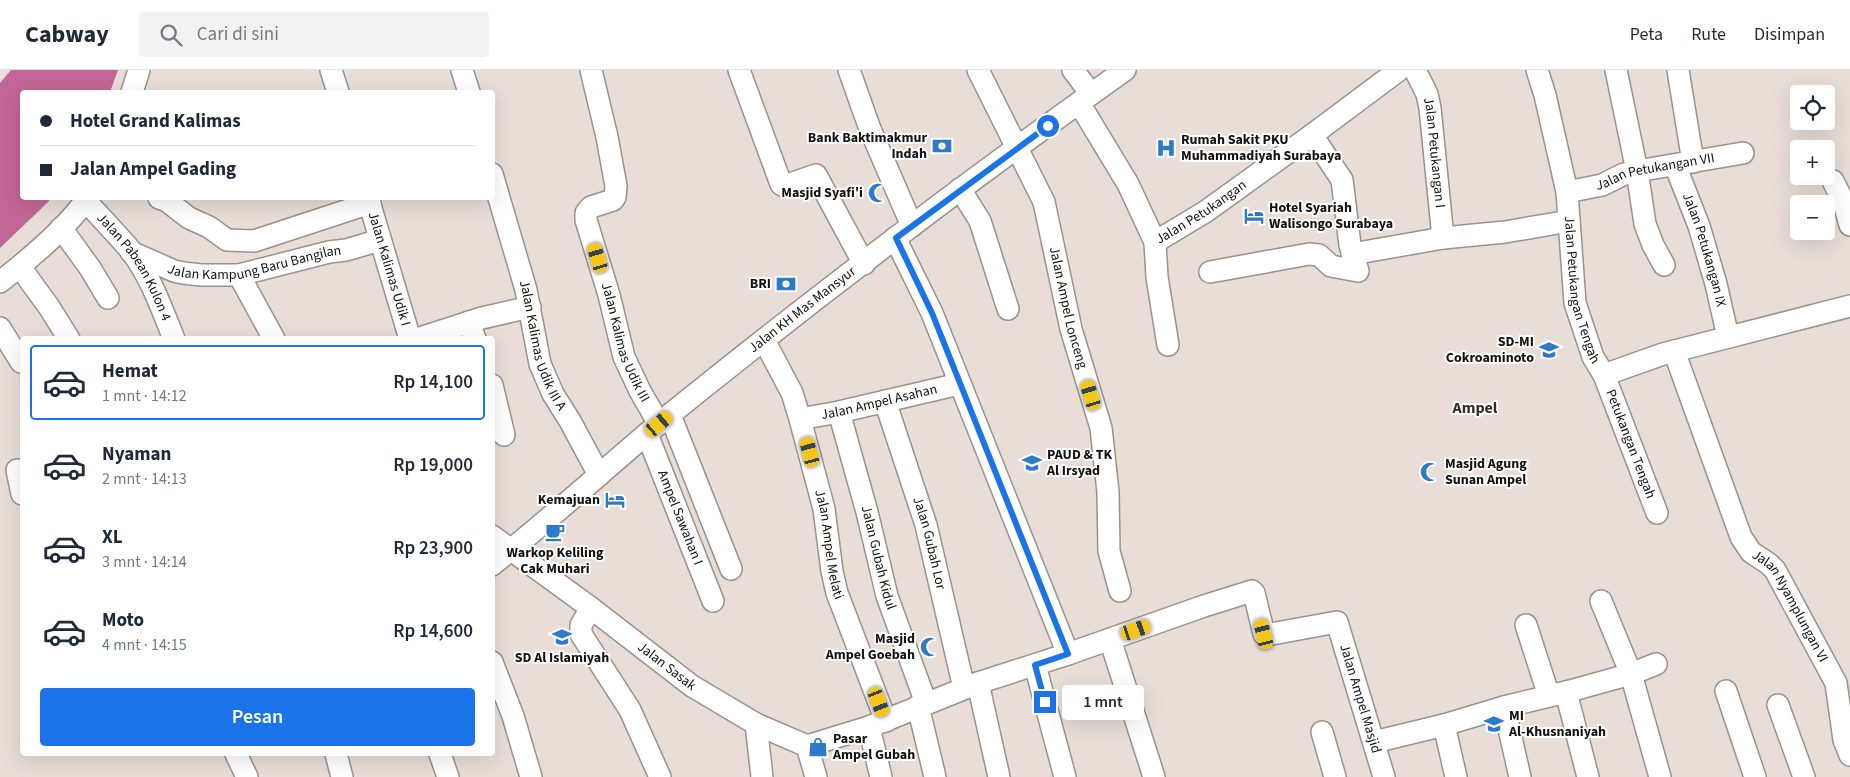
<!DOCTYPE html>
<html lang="id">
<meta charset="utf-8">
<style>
:root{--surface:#fff;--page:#f2f2f3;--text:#1f2937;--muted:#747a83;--line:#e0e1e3;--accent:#1a73e8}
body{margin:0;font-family:"Source Sans 3",sans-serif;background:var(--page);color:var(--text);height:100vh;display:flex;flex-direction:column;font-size:19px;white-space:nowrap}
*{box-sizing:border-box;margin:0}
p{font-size:16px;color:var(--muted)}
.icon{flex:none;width:28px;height:28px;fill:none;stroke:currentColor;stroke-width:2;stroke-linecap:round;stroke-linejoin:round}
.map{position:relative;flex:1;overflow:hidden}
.panel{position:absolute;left:20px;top:266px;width:475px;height:420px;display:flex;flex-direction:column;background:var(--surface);border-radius:5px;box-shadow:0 5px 20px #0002}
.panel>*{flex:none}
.hud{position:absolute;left:20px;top:20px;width:475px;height:110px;border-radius:5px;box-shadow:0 5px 20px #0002;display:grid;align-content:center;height:110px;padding:0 20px;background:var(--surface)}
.controls{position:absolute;left:1790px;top:15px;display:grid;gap:10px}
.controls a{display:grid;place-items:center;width:45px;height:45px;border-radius:5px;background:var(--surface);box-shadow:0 5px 20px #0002;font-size:25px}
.end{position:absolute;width:22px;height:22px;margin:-11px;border:6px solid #1a73e8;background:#fff;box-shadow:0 0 0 2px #fff}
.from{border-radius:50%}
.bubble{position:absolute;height:35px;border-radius:5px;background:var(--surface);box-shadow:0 5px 20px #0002;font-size:16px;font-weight:600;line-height:35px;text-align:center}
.car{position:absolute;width:15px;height:30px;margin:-15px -8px;border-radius:6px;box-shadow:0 0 4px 1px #0007;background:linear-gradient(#f5c518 24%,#345 0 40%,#f5c518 0 76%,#345 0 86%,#f5c518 0)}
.hud b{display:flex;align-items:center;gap:18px;height:48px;font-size:19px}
.hud b+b{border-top:1px solid var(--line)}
.hud i{width:12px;height:12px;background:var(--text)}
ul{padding:9px 0 0;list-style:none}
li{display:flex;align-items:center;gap:15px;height:75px;margin:0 10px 8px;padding:0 10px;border:2px solid transparent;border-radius:5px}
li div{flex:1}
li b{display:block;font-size:19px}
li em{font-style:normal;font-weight:600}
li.selected{border-color:var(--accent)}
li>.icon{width:45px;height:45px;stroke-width:1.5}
.button{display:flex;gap:10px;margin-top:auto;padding:10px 20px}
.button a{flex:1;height:58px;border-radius:5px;background:var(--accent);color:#fff;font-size:20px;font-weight:600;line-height:58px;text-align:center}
header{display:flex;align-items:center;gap:30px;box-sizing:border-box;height:70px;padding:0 25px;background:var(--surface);border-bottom:1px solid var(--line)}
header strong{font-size:24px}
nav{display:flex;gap:28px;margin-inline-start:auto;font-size:18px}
.search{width:350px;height:45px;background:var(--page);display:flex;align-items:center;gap:12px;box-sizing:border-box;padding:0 18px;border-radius:5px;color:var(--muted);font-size:19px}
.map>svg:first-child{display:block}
</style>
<header>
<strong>Cabway</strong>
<div class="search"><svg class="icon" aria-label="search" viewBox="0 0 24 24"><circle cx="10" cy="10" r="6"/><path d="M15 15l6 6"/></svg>Cari di sini</div>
<nav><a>Peta</a><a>Rute</a><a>Disimpan</a></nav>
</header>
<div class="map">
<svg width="1850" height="707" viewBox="0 0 1850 707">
<rect width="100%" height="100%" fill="#e8ddd7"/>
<path fill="#c16696" d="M11 0H118L110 22H22V128H51L47 133 0 178V13Z"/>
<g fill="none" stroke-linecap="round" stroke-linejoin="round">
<defs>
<g id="minor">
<path d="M331 0 338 22"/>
<path d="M462 0 469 22"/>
<path id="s1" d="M591 0 607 67 616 116 615 127 613 130 591 137 586 143V150L609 225 624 287 640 321 659 354"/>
<path d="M739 0 781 114 784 116 816 105 864 194"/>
<path d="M849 0 870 59 912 156"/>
<path id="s2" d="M978 0 1044 132 1071 259 1101 358 1108 422 1109 481 1120 521"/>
<path d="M1073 0 1091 24"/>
<path id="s3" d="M1415 0 1427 24 1430 38 1443 168"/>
<path id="s4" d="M1537 0 1545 25 1567 122 1575 233 1593 287 1604 305 1663 284 1850 236"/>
<path d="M1616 0 1637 101 1645 154 1653 175 1664 195"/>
<path d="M1678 0 1693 92"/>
<path d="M132 22 139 0"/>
<path d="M1079 33 1128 114 1155 172 1157 207 1168 275"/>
<path id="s5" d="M1675 95 1699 156 1716 214 1728 267"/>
<path id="s6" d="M492 104 526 220 540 294 553 324 570 351 599 405"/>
<path d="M1833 111 1844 133 1850 155"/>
<path d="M960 119 980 151 1008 239"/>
<path id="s7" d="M1567 122 1602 115 1624 104 1637 101 1743 83"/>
<path d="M159 128 167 131 189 148 209 157 227 170 254 171 370 133"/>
<path id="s8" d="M368 128 410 269"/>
<path id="s9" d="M85 130C100 147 117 164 132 182 151 208 162 239 174 269"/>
<path d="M61 158 90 198 108 228"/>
<path d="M895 168 932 243 1068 584"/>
<path id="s10" d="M1155 172 1205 142 1312 65 1399 0"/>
<path id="s11" d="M131 182 174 201 183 203 201 205H239L329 182 346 180 380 170"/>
<path d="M1352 184 1443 168 1505 162 1569 151"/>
<path d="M20 197 49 237 69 269"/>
<path d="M1210 202 1309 184 1319 185 1331 196 1358 201 1350 175 1342 110 1312 65"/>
<path d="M239 205 274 269"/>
<path d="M0 212C26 192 70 155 87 128"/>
<path d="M469 252 475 269"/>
<path d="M0 258 21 292"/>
<path d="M417 269 482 248 530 237"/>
<path id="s12" d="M764 270 792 323 800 349 824 439 832 501 837 523 886 651"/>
<path id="s13" d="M1674 281 1741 467 1751 482 1769 494 1775 500 1836 613 1844 670 1850 685"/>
<path id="s14" d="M1604 305 1657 443"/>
<path d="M492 315 504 365"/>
<path id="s15" d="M885 331 926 455 964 618"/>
<path id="s16" d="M839 342 867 442 887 526 926 633"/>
<path d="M670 345 731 499"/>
<path id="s17" d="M800 349 839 342 959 314"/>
<path id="s18" d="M647 364 713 531"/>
<path d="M17 400 22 424"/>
<path id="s19" d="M492 466 591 538 692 616 756 654 807 676 816 707"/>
<path id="s20" d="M492 495C553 447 609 395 668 346 817 226 969 110 1125 0"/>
<path d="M1601 531 1631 604 1660 707"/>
<path d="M591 538 581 555V564L630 640 660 707"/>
<path d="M1526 555 1549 626"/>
<path d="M1110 569 1154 707"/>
<path d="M492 592 513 646 531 707"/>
<path d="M1035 595 1065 707"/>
<path d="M978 613 999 707"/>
<path d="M1726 621 1755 707"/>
<path d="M1566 622 1588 707"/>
<path d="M1778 635 1804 707"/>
<path d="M918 636 935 707"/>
<path d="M1504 637 1520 707"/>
<path d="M756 654 762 707"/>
<path d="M1444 655 1456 707"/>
<path d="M869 657 881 707"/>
<path d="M1322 662 1335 707"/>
<path d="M1374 672 1444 655 1504 637 1566 622 1631 604 1656 594"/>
<path id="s21" d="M807 676 869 657 978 613 1068 584 1204 536 1252 521 1254 523 1264 564 1266 565 1337 552 1384 707"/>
<path d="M236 684 247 707"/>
<path d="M336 684 342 707"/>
<path d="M440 684 448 707"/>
</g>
</defs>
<use href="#minor" stroke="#9b918b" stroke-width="24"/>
<use href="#minor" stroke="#fff" stroke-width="21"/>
</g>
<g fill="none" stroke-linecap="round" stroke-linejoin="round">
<path stroke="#1a73e8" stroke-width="6" d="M1045 632 1035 595 1068 584 932 243 896 168 1048 56"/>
</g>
<defs>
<symbol id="bank-bare" viewBox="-9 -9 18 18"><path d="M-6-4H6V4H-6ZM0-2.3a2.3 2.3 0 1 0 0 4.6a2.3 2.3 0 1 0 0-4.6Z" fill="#2d7aca" stroke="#fff" stroke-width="2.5" paint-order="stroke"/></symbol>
<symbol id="hospital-bare" viewBox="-9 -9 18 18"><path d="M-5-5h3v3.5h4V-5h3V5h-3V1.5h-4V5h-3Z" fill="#2d7aca" stroke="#fff" stroke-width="2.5" paint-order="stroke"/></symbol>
<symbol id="mosque-bare" viewBox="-9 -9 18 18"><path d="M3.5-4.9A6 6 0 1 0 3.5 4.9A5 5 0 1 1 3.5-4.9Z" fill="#2d7aca" stroke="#fff" stroke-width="2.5" paint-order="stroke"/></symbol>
<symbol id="hotel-bare" viewBox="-9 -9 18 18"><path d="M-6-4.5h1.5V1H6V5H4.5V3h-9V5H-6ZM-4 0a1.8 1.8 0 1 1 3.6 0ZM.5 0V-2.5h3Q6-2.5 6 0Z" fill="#2d7aca" stroke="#fff" stroke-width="2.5" paint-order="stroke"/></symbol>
<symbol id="school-bare" viewBox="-9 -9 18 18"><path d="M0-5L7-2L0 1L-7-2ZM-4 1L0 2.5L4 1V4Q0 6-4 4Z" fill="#2d7aca" stroke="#fff" stroke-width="2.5" paint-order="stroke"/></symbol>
<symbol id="cafe-bare" viewBox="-9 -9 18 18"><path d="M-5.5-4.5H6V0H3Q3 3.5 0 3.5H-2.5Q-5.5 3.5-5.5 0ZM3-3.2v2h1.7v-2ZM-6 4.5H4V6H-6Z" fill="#2d7aca" stroke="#fff" stroke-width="2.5" paint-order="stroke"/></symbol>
<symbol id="shop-bare" viewBox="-9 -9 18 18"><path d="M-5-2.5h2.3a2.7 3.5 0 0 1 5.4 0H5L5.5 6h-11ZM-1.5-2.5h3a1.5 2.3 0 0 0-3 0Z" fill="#2d7aca" stroke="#fff" stroke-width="2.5" paint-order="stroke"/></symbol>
</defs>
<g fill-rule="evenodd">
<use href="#bank-bare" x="928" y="62" width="28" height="28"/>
<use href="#hospital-bare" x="1152" y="64" width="28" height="28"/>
<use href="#mosque-bare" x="864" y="109" width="28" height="28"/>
<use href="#hotel-bare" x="1240" y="132" width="28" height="28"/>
<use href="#bank-bare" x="772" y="200" width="28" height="28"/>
<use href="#school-bare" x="1535" y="266" width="28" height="28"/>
<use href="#school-bare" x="1018" y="379" width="28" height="28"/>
<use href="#mosque-bare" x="1416" y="388" width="28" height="28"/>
<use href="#hotel-bare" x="601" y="416" width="28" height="28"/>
<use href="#cafe-bare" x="541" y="448" width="28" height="28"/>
<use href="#school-bare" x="548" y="553" width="28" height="28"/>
<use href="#mosque-bare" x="916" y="563" width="28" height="28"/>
<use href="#school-bare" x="1480" y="640" width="28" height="28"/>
<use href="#shop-bare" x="804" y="663" width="28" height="28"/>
</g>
<g text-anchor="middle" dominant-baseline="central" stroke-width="4" stroke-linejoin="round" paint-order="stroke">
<g font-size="14" font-weight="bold" fill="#14110f" stroke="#fff" text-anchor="end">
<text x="927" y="68">Bank Baktimakmur<tspan x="927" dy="16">Indah</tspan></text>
<text x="1181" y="70" text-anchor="start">Rumah Sakit PKU<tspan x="1181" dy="16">Muhammadiyah Surabaya</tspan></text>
<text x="863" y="123">Masjid Syafi'i</text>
<text x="1269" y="138" text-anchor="start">Hotel Syariah<tspan x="1269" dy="16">Walisongo Surabaya</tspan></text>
<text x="771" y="214">BRI</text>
<text x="1534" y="272">SD-MI<tspan x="1534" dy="16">Cokroaminoto</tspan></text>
<text x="1047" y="385" text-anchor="start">PAUD &amp; TK<tspan x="1047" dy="16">Al Irsyad</tspan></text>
<text x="1445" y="394" text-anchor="start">Masjid Agung<tspan x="1445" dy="16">Sunan Ampel</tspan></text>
<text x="600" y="430">Kemajuan</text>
<text x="555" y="483" text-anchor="middle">Warkop Keliling<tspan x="555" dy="16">Cak Muhari</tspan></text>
<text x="915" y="569">Masjid<tspan x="915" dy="16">Ampel Goebah</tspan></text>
<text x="562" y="588" text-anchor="middle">SD Al Islamiyah</text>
<text x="1509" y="646" text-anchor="start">MI<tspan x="1509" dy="16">Al-Khusnaniyah</tspan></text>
<text x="833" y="669" text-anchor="start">Pasar<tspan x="833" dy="16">Ampel Gubah</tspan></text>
</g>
<g font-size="14" fill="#14110f" stroke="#fff">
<text stroke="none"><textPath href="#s3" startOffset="86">Jalan Petukangan I</textPath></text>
<text stroke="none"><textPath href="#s7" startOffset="91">Jalan Petukangan VII</textPath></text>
<text stroke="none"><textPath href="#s10" startOffset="55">Jalan Petukangan</textPath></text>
<text stroke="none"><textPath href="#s5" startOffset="90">Jalan Petukangan IX</textPath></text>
<text stroke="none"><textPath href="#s11" startOffset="129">Jalan Kampung Baru Bangilan</textPath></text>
<text stroke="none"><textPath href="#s9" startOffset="84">Jalan Pabean Kulon 4</textPath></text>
<text stroke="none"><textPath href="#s8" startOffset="74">Jalan Kalimas Udik I</textPath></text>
<text stroke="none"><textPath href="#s4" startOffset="225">Jalan Petukangan Tengah</textPath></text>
<text stroke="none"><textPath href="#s2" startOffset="256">Jalan Ampel Lonceng</textPath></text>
<text stroke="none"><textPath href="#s20" startOffset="402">Jalan KH Mas Mansyur</textPath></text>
<text stroke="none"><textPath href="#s1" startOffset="300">Jalan Kalimas Udik III</textPath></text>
<text stroke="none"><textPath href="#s6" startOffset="179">Jalan Kalimas Udik III A</textPath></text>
<text stroke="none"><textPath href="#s17" startOffset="81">Jalan Ampel Asahan</textPath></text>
<text stroke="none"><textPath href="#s14" startOffset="74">Petukangan Tengah</textPath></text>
<text stroke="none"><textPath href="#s18" startOffset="90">Ampel Sawahan I</textPath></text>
<text stroke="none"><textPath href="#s15" startOffset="149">Jalan Gubah Lor</textPath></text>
<text stroke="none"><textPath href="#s12" startOffset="216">Jalan Ampel Melati</textPath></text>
<text stroke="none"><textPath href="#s16" startOffset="151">Jalan Gubah Kidul</textPath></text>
<text stroke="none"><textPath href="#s13" startOffset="284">Jalan Nyamplungan VI</textPath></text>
<text stroke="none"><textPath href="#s19" startOffset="218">Jalan Sasak</textPath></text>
<text stroke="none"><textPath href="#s21" startOffset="671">Jalan Ampel Masjid</textPath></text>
</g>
<g font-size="16" font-weight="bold" fill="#332b26" stroke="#fff">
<text x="1475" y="338">Ampel</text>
</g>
</g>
</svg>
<div class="controls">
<a><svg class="icon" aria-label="locate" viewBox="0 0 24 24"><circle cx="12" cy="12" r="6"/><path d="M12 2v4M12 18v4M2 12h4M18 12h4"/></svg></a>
<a>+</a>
<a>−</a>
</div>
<i class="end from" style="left:1048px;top:56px"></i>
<i class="end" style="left:1045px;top:632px"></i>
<div class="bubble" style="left:1062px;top:615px;width:82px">1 mnt</div>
<i class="car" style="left:598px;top:188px;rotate:343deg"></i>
<i class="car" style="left:1091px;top:325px;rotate:343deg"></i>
<i class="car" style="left:659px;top:354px;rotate:50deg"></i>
<i class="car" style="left:810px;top:382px;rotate:345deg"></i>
<i class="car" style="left:1136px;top:560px;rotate:71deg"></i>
<i class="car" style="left:1264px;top:564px;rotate:346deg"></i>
<i class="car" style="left:879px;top:632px;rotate:159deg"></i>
<div class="hud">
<b><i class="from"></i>Hotel Grand Kalimas</b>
<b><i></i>Jalan Ampel Gading</b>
</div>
<section class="panel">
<ul>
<li class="selected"><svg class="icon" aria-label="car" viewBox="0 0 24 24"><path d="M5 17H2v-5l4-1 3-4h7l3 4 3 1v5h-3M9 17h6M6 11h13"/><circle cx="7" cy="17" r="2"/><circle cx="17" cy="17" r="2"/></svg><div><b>Hemat</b><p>1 mnt · 14:12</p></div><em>Rp 14,100</em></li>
<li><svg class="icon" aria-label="car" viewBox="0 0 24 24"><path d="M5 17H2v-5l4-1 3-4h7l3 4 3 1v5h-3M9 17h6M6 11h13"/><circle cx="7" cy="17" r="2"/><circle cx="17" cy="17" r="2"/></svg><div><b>Nyaman</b><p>2 mnt · 14:13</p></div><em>Rp 19,000</em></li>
<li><svg class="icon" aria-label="car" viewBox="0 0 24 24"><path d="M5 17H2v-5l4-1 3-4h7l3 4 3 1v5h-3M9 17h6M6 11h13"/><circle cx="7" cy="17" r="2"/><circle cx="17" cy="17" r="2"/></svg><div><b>XL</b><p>3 mnt · 14:14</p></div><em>Rp 23,900</em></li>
<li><svg class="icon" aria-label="car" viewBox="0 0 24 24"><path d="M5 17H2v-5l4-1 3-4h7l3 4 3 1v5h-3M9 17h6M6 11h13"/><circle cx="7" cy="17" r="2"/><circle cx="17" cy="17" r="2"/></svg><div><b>Moto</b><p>4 mnt · 14:15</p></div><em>Rp 14,600</em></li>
</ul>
<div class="button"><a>Pesan</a></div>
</section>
</div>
